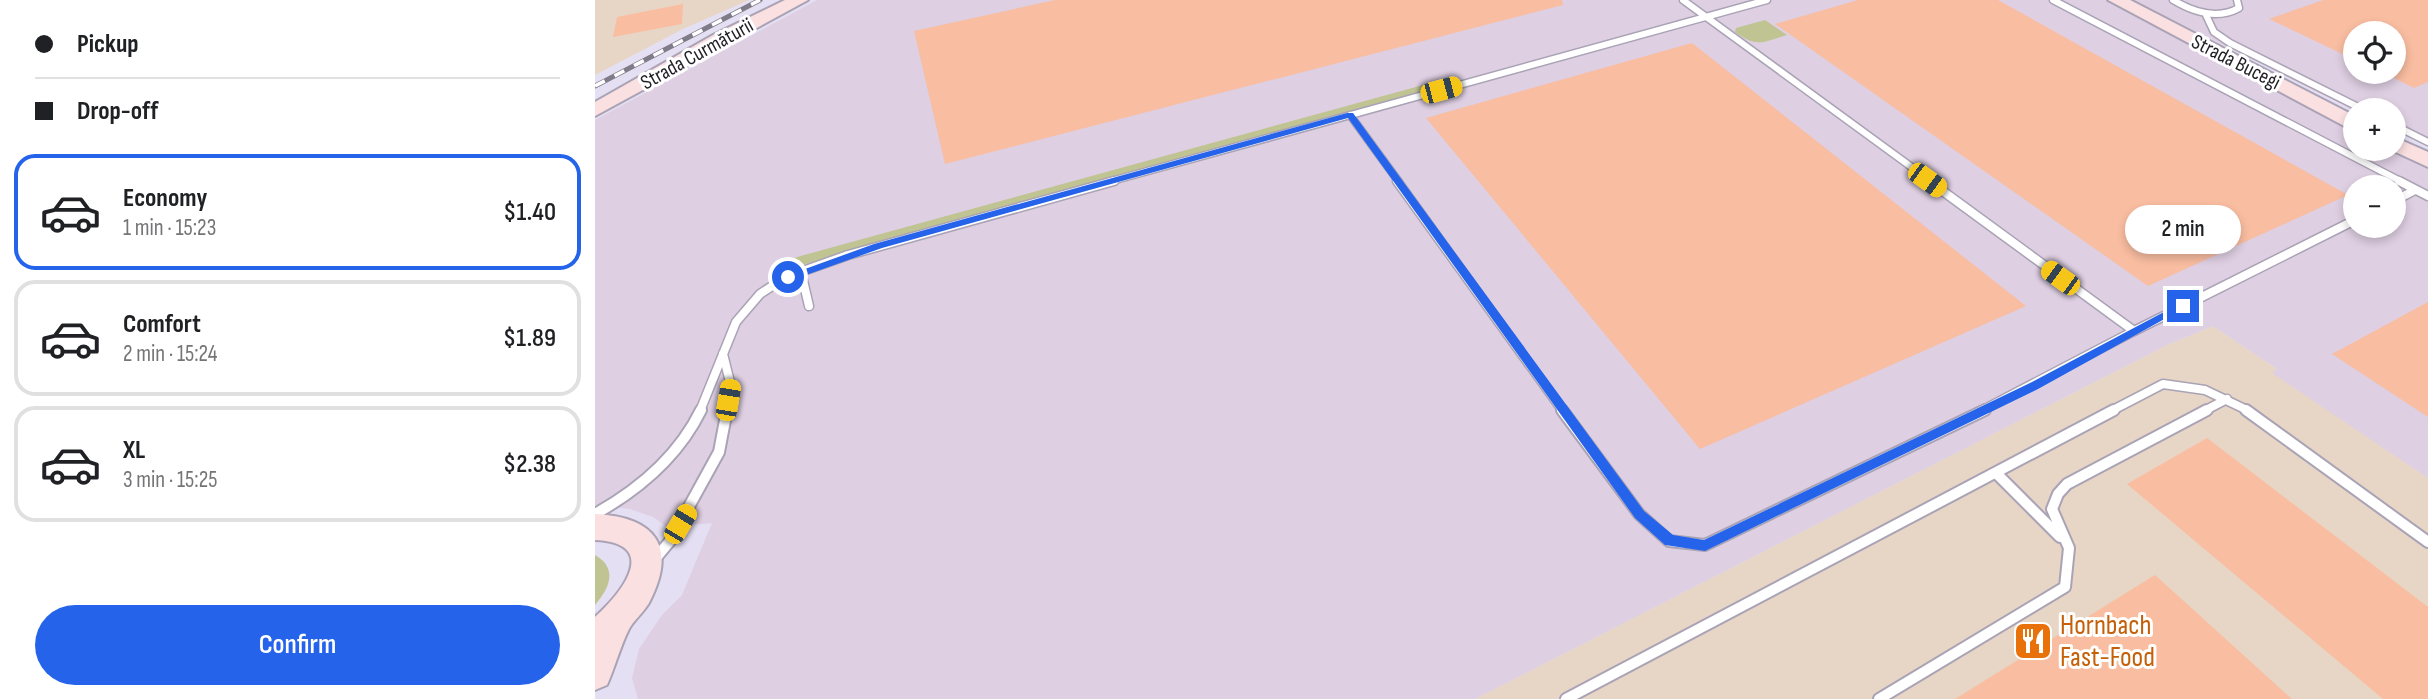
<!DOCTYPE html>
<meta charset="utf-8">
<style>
:root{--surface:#fff;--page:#f2f2f2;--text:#202124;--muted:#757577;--line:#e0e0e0;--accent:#2563eb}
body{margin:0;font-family:"Sofia Sans Condensed",sans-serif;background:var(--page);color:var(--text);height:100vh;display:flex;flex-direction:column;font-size:26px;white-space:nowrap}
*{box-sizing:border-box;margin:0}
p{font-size:23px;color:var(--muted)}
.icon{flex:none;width:38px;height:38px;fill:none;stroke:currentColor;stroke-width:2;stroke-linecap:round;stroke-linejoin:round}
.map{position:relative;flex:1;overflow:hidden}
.drawer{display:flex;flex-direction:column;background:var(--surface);width:595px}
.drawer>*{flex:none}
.guide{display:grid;align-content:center;height:154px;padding:0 35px;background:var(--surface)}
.tools{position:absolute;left:1748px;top:21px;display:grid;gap:14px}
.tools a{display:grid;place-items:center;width:63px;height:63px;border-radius:50%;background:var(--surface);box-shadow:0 4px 10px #0003;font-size:35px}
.end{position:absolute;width:32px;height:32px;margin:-16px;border:9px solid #2563eb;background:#fff;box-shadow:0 0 0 4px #fff}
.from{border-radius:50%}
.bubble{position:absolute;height:49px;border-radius:24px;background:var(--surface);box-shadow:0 4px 10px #0003;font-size:23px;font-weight:600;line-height:49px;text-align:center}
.car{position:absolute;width:21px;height:42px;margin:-21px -10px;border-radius:9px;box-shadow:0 0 5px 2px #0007;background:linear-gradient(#f5c518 24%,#345 0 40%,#f5c518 0 76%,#345 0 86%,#f5c518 0)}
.guide b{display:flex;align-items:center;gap:24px;height:66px;font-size:26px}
.guide b+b{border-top:2px solid var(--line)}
.guide i{width:18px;height:18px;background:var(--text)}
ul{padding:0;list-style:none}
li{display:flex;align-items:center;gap:21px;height:116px;margin:0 14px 10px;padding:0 21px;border:4px solid var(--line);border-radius:21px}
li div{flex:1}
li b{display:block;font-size:26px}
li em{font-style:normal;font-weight:600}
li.on{border-color:var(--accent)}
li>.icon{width:63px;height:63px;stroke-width:1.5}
.action{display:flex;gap:14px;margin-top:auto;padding:14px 35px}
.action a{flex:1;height:80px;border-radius:42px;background:var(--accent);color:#fff;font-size:28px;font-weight:600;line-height:80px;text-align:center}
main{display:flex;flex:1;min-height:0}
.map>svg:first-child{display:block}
</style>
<main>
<section class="drawer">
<div class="guide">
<b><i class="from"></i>Pickup</b>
<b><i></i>Drop-off</b>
</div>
<ul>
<li class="on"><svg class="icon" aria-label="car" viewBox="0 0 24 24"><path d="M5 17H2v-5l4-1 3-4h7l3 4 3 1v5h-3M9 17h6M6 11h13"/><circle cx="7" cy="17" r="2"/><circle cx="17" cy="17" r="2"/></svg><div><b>Economy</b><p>1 min · 15:23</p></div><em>$1.40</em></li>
<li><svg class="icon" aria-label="car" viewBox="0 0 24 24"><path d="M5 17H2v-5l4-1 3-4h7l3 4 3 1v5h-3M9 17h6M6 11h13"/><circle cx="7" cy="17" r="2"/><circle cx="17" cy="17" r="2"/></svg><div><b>Comfort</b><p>2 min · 15:24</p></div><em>$1.89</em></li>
<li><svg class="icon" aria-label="car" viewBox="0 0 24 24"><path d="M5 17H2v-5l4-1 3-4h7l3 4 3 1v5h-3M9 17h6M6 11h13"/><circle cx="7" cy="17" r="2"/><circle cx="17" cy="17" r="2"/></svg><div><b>XL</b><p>3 min · 15:25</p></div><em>$2.38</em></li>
</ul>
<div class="action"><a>Confirm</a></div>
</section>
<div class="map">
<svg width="1833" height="699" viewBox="0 0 1833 699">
<rect width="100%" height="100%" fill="#e5dff3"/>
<path fill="#e7d6c5" d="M0 0H154L88 29 0 75Z
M1618 326 1682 369 1678 373 1833 478V699H880L1572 345Z"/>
<path fill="#decfe2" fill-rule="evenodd" d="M222 0H1509L1760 129V149H1799L1833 166V478L1677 373 1682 369 1618 326 1572 345 880 699H43L37 678 44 649 67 615 87 595 117 523 72 527 58 517 35 509 0 505V120ZM1760 187H1799V226H1760Z
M1538 0H1833V147L1799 130V110L1760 111ZM1760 33H1799V72H1760Z"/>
<path fill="#c0c492" d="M1170 20 1192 35C1168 42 1162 48 1140 32L1141 28Z
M839 82 845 88 196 268 190 264 202 257Z
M0 555C23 568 15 588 0 605Z"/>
<path fill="#f9bda1" d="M460 0H967L968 5 350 164 319 31Z
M1263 0H1403L1753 195 1553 286 1180 24Z
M1728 0H1833V82L1819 88 1799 78V33H1760V60L1674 19Z
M88 4 87 24 18 37 22 17Z
M1097 43 1431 306 1105 449 831 118Z
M1833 302V417L1737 354Z
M1612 438 1833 607V699H1788L1532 484Z
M1560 575 1697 699H1360Z"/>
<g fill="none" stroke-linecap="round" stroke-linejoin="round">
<defs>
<path id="lane-far2" d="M1088 0 1337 182
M1458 0 1807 182
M1578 0C1598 12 1622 20 1644 8L1642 0
M1610 13 1619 32 1635 43 1769 110
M755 115 804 182
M1799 125 1833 142
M513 182 1172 0"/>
<path id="lane-far1" d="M802 181 968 411
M1334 181 1539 331 1760 220
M1804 181 1833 196
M1799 201 1820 190
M206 272 214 306
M128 354 136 386 131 411
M105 411 141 322 165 294 191 277 253 255 519 181
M1386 411 1539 331
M1516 411 1568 384 1610 390 1654 411
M1609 411 1632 399"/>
<path id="lane" d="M967 410 1044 514 1074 541 1110 545 1390 410
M1651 410 1833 542
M1401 473 1465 537
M0 514C45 489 83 457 106 410
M60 559 75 541 124 452 132 410
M971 699 1519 410
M1284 699 1470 587 1474 548 1457 509 1463 494 1472 484 1612 410"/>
<path id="secondary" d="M190 0H213L0 116V102L118 35Z
M1513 0H1535L1760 116V130L1753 128Z
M1799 137 1833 152V167L1794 149H1799Z
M0 514C61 517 83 547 54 603 48 613 39 620 34 629 25 647 20 667 12 685L0 690V617C29 591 65 543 0 540Z"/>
</defs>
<use href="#lane-far2" stroke="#a9a3b5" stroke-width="9"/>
<use href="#lane-far1" stroke="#a9a3b5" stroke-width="11"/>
<use href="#lane" stroke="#a9a3b5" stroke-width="14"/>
<use href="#secondary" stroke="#a9a3b5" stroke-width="4"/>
<use href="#lane-far2" stroke="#fff" stroke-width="6"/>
<use href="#lane-far1" stroke="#fff" stroke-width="8"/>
<use href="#lane" stroke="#fff" stroke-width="10"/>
<use href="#secondary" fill="#fbe0e1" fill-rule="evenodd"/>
<defs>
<path id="rail" d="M0 86 165 0"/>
</defs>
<use href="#rail" stroke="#7f7b88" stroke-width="5"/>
<use href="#rail" stroke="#fff" stroke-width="3.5" stroke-dasharray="11" stroke-linecap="butt"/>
</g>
<path fill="#2563eb" d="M752 113H758L1049 511 1078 535 1109 540 1435 383 1584 304 1588 302 1593 306 1443 389 1110 551 1070 545 1040 518 753 118 287 248 197 280 188 277 279 244Z"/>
<defs>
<symbol id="restaurant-square" viewBox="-11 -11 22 22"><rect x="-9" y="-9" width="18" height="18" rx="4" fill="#e8710a" stroke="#fff"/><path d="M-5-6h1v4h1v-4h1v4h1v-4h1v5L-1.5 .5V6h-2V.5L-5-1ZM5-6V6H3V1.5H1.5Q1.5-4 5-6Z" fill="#fff"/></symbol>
</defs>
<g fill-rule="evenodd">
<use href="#restaurant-square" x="1416" y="619" width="44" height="44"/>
</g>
<g text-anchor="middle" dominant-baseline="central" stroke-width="6" stroke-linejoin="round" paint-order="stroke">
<g font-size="21" fill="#211f25" stroke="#fff">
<text transform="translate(102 54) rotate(-29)">Strada Curmăturii</text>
<text transform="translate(1641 62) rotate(27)">Strada Bucegi</text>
</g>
<g font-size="28" fill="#c56008" stroke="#fff" text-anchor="start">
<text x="1465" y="625">Hornbach<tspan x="1465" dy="32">Fast-Food</tspan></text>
</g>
</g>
</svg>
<div class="tools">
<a><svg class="icon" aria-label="locate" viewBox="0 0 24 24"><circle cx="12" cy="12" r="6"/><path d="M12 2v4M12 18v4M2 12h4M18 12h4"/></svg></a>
<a>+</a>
<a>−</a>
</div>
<i class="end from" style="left:193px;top:277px"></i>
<i class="end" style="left:1588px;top:306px"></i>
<div class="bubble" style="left:1530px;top:205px;width:116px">2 min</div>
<i class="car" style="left:846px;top:90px;rotate:75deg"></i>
<i class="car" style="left:1332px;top:180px;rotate:126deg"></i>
<i class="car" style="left:1465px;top:278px;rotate:306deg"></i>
<i class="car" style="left:133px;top:400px;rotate:10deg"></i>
<i class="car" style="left:85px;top:524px;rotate:31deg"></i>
</div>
</main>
